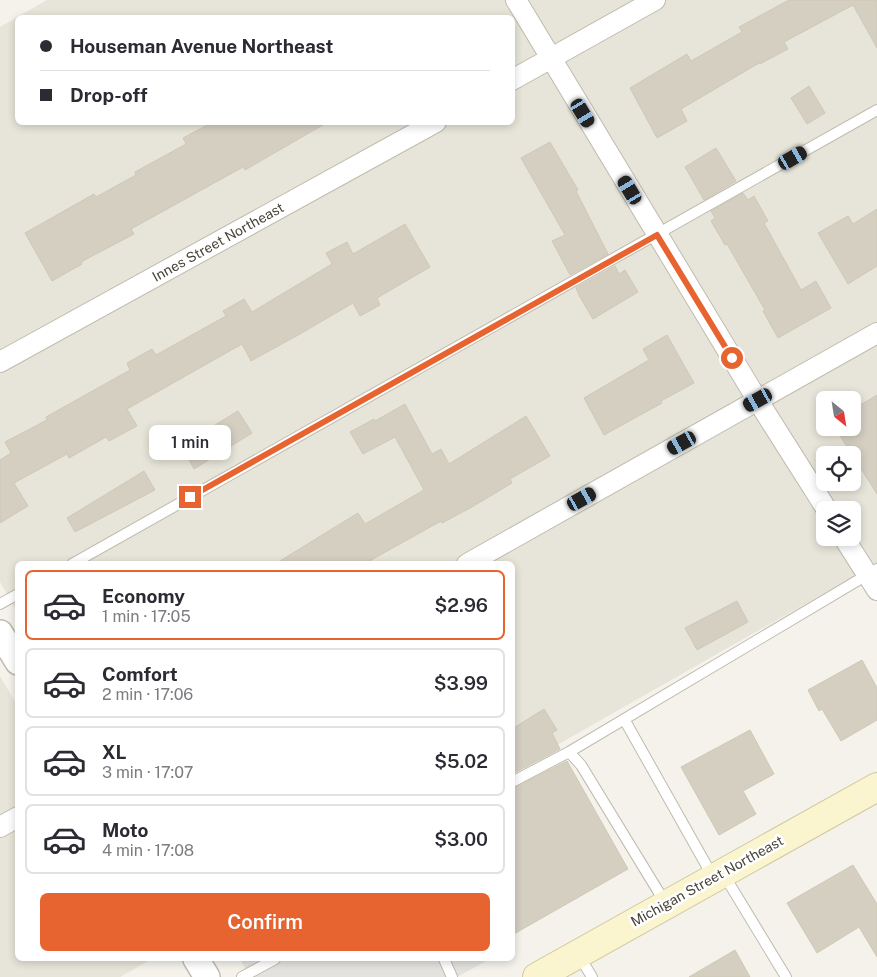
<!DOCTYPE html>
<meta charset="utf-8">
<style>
:root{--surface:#fff;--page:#f7f7f7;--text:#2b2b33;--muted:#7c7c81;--line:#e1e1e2;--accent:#e7632f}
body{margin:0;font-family:"Public Sans",sans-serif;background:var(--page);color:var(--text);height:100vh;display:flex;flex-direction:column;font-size:19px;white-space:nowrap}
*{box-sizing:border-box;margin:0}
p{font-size:16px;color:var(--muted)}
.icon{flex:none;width:28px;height:28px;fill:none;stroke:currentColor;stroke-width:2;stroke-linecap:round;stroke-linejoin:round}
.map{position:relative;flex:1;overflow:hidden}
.sheet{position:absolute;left:15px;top:561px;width:500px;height:400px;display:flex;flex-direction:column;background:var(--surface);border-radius:8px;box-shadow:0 2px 8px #0003}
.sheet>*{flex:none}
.top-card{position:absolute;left:15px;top:15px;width:500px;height:110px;border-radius:8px;box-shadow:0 2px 8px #0003;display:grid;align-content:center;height:110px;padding:0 25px;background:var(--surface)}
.needle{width:32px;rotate:150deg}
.buttons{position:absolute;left:816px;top:391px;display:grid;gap:10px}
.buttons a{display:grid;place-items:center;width:45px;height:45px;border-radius:8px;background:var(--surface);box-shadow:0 2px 8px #0003;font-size:25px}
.end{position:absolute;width:22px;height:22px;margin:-11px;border:6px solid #e7632f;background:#fff;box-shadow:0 0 0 2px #fff}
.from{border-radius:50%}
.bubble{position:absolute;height:35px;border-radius:8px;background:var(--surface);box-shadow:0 2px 8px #0003;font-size:16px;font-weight:600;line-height:35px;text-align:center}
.car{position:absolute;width:15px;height:30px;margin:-15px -8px;border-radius:6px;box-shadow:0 0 4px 1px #0007;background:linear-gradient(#222 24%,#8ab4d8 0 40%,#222 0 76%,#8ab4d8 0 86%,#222 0)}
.top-card b{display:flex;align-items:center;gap:18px;height:48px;font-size:19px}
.top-card b+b{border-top:1px solid var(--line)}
.top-card i{width:12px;height:12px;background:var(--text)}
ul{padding:9px 0 0;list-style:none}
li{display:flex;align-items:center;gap:15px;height:70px;margin:0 10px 8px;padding:0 15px;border:2px solid var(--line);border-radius:8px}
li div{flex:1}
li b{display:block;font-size:19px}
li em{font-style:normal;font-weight:600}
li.on{border-color:var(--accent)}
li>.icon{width:45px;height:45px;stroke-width:1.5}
.action{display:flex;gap:10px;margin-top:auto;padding:10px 25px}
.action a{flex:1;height:58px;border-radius:8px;background:var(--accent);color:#fff;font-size:20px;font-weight:600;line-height:58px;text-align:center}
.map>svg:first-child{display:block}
</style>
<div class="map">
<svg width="877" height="977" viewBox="0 0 877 977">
<rect width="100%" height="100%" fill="#f4f2eb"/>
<path fill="#e7e5d9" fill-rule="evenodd" d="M47 0H877V563L513 770 512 564H18L17 612 0 582V27ZM18 18H512V122H18ZM825 400H852V428H825ZM825 455H852V482H825ZM825 510H852V538H825Z
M0 676 17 705 18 959H152L120 977H0Z"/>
<path fill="#e3e2de" d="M240 959H490L457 977H250Z"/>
<path fill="#d4cfc1" stroke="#cfc8b5" d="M789 0H877V48L853 5 784 42 788 49 760 64 759 63 681 109 687 121 657 138 630 88 687 54 691 61 742 32 739 27Z
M809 86 825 113 807 124 791 98Z
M213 122H328L245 170 243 167 131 229 134 234 81 262 82 264 52 281 25 233 94 194 96 197 136 175 135 172 186 144 183 138Z
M550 142 578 190 576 191 608 254 570 275 552 241 565 235 521 158Z
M716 148 736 181 704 200 685 167Z
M743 193 748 200 754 196 768 221 764 223 801 290 816 281 831 308 778 338 763 311 765 310 727 244 725 245 711 221 715 218 711 211Z
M877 209V266L848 284 818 233 848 216 853 224Z
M405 224 430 267 377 298 380 305 360 316 353 303 300 334 251 361 242 344 127 409 137 426 109 441 106 437 69 458 67 454 14 483 28 506 0 523V460L11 453 5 442 47 420 46 417 130 370 127 363 152 349 156 355 226 316 223 311 244 299 252 312 332 264 326 253 347 242 353 254Z
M615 266 619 274 625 270 638 292 593 319 580 297 576 288Z
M667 335 694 383 661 401 662 403 604 435 584 398 649 360 643 349Z
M877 395V494L835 428H852V410Z
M405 404 432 454 441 449 449 464 526 416 550 456 510 479 512 483 472 507 442 523 441 521 364 564H275L358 513 365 524 424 490 395 437 363 454 350 432 374 419 375 421Z
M238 411 252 433 194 469 183 448 218 429 215 425Z
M144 471 155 490 75 532 67 518Z
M737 601 748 622 697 650 685 628Z
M862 660 877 688V720L841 741 822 709 819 711 808 690Z
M544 709 557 730 552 733 560 749 512 774V729Z
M750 730 774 774 743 791 756 814 719 835 681 767Z
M567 761 628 869 512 935V789Z
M853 865 877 904V957L859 927 817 953 787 903Z
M735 950 750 977H689Z"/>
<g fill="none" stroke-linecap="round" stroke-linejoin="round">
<defs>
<path id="service" d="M72 564 877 110
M0 604 18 594
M624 719 713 877
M569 752 581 765 666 904
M512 782 569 752 877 569
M724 875 786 977
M578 954 592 977
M444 959 452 977
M242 977 275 959"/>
<path id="minor" d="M516 0 758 401 827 510
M512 80 655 0
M0 362 436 122
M844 538 877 590
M467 564 877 333
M0 827 18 817"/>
<path id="tertiary" d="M0 633 18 662
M196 959 207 977"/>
<path id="secondary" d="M537 977 877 787"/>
</defs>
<use href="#service" stroke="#bfbbae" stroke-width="12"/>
<use href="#minor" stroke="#bfbbae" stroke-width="22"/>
<use href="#tertiary" stroke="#bfbbae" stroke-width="28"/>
<use href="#secondary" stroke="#cfc89e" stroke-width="30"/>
<use href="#service" stroke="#fff" stroke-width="10"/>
<use href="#minor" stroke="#fff" stroke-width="20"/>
<use href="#tertiary" stroke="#fff" stroke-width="25"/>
<use href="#secondary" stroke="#faf5ce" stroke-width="28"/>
</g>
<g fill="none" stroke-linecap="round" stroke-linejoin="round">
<path stroke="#e7632f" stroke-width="6" d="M190 497 657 235 732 358"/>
</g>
<g text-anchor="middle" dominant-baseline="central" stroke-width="5" stroke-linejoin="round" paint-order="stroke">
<g font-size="14" fill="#474439" stroke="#fff">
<text transform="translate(218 242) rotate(-29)">Innes Street Northeast</text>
<text transform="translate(707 881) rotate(-29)">Michigan Street Northeast</text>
</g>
</g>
</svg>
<div class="buttons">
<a><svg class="needle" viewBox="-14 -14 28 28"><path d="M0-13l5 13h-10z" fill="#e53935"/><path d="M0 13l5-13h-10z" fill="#7c7c81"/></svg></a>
<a><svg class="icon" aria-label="locate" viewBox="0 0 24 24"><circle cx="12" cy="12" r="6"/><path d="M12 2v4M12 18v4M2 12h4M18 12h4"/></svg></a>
<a><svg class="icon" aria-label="layers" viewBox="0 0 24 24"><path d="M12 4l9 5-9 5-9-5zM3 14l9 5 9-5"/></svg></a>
</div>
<i class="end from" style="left:732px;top:358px"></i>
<i class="end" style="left:190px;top:497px"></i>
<div class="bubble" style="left:149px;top:425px;width:82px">1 min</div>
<i class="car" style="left:583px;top:113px;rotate:149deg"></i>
<i class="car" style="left:793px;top:158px;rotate:60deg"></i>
<i class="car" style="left:630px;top:190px;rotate:329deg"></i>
<i class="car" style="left:758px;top:400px;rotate:241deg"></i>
<i class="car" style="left:682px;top:443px;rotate:241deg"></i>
<i class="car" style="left:582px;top:499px;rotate:61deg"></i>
<div class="top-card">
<b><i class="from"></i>Houseman Avenue Northeast</b>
<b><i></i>Drop-off</b>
</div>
<section class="sheet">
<ul>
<li class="on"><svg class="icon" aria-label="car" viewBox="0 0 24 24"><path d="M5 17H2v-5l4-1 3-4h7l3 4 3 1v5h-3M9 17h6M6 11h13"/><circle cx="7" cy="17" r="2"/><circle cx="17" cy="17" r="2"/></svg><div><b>Economy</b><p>1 min · 17:05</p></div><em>$2.96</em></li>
<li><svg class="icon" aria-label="car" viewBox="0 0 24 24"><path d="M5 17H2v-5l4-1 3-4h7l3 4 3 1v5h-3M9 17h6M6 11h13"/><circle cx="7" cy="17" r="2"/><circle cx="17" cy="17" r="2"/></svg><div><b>Comfort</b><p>2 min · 17:06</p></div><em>$3.99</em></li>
<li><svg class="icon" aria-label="car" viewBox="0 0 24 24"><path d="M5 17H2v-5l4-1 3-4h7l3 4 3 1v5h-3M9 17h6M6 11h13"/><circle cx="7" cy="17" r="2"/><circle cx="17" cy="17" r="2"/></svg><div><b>XL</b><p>3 min · 17:07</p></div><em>$5.02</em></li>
<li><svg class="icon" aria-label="car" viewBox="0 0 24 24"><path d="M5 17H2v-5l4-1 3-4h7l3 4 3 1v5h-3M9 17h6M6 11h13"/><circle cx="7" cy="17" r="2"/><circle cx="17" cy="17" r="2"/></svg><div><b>Moto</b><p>4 min · 17:08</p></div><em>$3.00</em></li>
</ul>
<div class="action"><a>Confirm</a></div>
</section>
</div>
